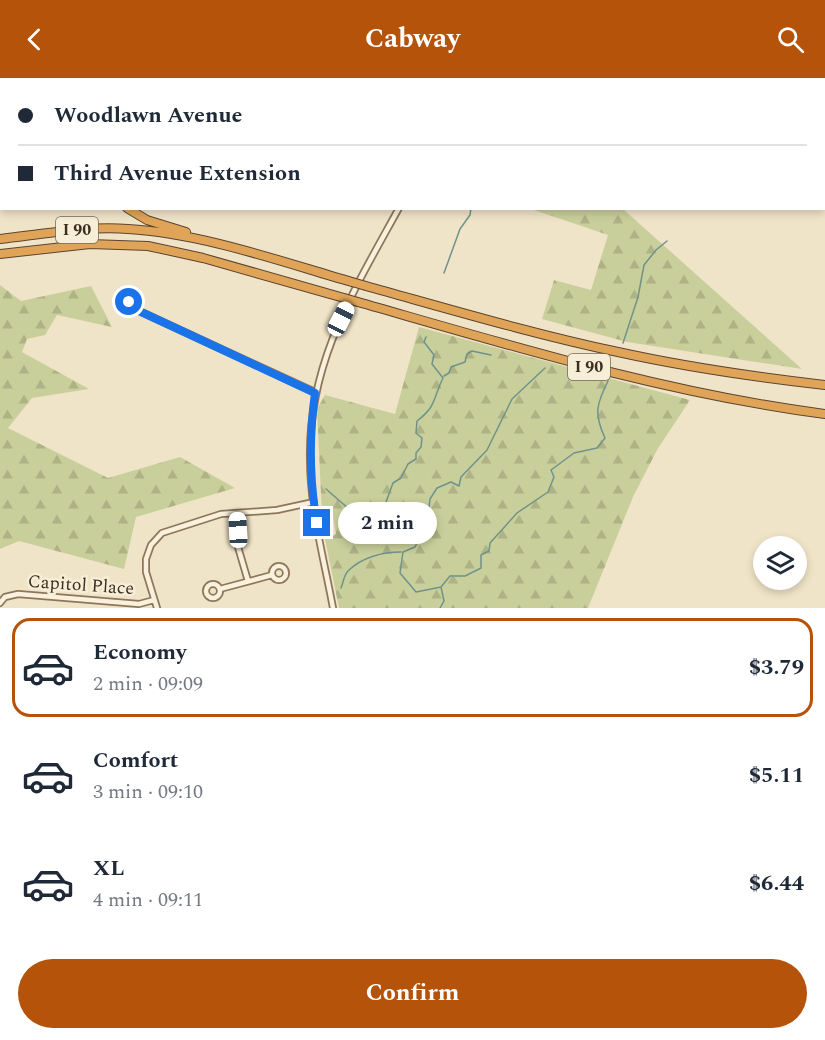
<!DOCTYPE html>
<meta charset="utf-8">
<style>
:root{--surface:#fff;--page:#f2f2f3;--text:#1f2937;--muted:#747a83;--line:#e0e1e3;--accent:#b45309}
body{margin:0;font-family:Spectral,serif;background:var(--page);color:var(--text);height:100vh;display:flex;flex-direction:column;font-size:22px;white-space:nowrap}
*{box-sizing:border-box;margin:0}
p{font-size:20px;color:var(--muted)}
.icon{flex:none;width:33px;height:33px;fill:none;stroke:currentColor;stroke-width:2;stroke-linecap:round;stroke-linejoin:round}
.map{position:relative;height:530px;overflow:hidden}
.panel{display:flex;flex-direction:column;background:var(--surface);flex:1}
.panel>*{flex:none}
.top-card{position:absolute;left:0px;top:0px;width:825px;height:132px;box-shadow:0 3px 9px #0003;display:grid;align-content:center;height:132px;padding:0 18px;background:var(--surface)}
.fabs{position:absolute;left:753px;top:458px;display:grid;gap:12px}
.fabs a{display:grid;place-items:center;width:54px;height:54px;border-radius:50%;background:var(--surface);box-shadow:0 3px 9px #0003;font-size:30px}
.end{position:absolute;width:27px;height:27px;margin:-14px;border:8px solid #1a73e8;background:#fff;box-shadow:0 0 0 3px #fff}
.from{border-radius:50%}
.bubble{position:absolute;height:42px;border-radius:21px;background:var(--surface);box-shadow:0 3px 9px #0003;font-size:20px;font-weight:700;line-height:42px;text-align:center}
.car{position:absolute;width:18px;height:36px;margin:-18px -9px;border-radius:8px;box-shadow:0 0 4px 2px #0007;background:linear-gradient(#fff 24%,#345 0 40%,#fff 0 76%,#345 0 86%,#fff 0)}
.top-card b{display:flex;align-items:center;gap:21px;height:57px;font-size:22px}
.top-card b+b{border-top:2px solid var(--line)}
.top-card i{width:15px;height:15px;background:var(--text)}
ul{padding:10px 0 0;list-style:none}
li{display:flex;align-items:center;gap:18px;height:99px;margin:0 12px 9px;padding:0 6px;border:3px solid transparent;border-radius:18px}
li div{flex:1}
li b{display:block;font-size:22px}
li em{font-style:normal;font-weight:700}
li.active{border-color:var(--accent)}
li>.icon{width:54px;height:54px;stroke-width:1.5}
.cta{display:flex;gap:12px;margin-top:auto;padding:12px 18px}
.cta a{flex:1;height:69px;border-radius:36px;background:var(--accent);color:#fff;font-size:24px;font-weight:700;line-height:69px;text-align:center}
header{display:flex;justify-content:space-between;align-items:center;height:78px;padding:0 18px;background:var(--accent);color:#fff;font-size:27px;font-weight:700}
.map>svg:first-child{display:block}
</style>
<header><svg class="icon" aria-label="back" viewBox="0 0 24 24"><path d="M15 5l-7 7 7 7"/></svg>Cabway<svg class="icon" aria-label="search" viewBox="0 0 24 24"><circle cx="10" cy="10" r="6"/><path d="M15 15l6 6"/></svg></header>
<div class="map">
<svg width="825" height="530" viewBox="0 0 825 530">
<defs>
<pattern id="forest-firs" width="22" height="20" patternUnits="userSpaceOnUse" patternTransform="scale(1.5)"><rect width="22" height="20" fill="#c9cf9b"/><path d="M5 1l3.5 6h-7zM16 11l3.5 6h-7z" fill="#aeb285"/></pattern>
</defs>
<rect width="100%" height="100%" fill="#f0e4c8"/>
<path fill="url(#forest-firs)" d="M531 131H623L802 291 627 264 542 241 554 202 591 212 608 157Z
M0 207 21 223 91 208 112 249 57 237 45 257 27 261 22 274 89 311 32 320 8 350 108 400 180 379 235 410 136 439 124 491 19 463 0 471Z
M419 249 690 322 657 372 633 419 588 530H339L325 461 336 456 333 439 322 438 317 331 325 317 395 336Z"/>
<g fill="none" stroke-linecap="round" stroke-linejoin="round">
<path stroke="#6f938a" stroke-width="1.5" d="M18 2 19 0
M0 27 2 24
M444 195 460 151 470 137 471 130
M426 259 424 264 434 277 432 286 443 300C433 320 437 328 417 343L416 355 422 360 421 369 416 375V381L408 386 401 400 393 405 386 424 388 429 384 437 408 463 417 465 415 469 403 474 400 495 416 514 441 509 444 523 440 530
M623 265 638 219 644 187 656 172 667 163
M444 298 449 295 451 289 465 284 467 276 472 273 491 277
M326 411 358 439 365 437 377 446 383 438
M417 465 418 449 428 438 430 421 437 410 451 404 459 408 461 399 487 372 512 321 545 290
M441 509 450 498H465L481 490V477L489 473 490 465 517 435 548 414 554 399 551 392 574 375 597 370 605 360C594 336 596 327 608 303
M341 510C343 505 344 497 348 493 362 479 383 474 401 474"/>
<defs>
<path id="minor" d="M466 2 467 0
M126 221 137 232 315 314
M237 435 238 469 248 503
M272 495a7 7 0 1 1 14 0a7 7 0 1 1-14 0Z
M206 513a7 7 0 1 1 14 0a7 7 0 1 1-14 0Z
M220 511 272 497
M0 525 5 519 18 516 139 526 154 522
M157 530 146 494V481L151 467 162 455 221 436 277 432 314 424
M333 530C324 481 310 431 310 381 308 285 354 212 399 130"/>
<path id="major" d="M41 2 42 0"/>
<path id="highway" d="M50 2 51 0
M82 2 83 0
M0 69 2 66
M0 84 2 79
M0 120 2 108
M127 130 147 142 186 154
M0 161C43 156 86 148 128 151 201 155 282 184 352 204
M0 176 90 166 148 168 203 180 344 220
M366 208C449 231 533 256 618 274 686 289 755 299 825 307
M358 224C512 268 665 315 825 336"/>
</defs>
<use href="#minor" stroke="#8d765c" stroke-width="8"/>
<use href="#major" stroke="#5b4430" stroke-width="9"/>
<use href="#highway" stroke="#5b4430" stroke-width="10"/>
<use href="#minor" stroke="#faf1dc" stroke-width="4.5"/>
<use href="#major" stroke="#f3d9a0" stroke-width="6"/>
<use href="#highway" stroke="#e0a458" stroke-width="8"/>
<defs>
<path id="highway-bridge" d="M352 204 366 208
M344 220 358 224"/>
</defs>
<use href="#highway-bridge" stroke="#5b4430" stroke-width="10" stroke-linecap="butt"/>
<use href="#highway-bridge" stroke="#e0a458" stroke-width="8"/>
</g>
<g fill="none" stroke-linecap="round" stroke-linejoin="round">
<path stroke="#1a73e8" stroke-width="8" d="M129 224 137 232 315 315C309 359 309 400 317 445"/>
</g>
<g text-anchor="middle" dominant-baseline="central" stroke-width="5" stroke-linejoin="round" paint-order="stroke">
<g fill="#f7eed8" stroke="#756857" stroke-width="1.5">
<rect x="56" y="139" width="42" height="26" rx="4.5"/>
<rect x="568" y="276" width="42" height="26" rx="4.5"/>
</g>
<g font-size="16" font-weight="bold" fill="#3d2e20">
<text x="77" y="152">I 90</text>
<text x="589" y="289">I 90</text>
</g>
<g font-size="18" fill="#3d2e20" stroke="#f7eed8">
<text transform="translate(81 507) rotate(4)">Capitol Place</text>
</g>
</g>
</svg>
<div class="fabs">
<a><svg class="icon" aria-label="layers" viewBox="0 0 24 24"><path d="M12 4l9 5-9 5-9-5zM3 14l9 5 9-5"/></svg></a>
</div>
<i class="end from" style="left:129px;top:224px"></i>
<i class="end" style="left:317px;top:445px"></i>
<div class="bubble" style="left:338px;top:424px;width:99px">2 min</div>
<i class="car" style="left:341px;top:241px;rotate:27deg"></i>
<i class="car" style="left:238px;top:452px;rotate:357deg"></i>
<div class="top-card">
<b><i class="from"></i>Woodlawn Avenue</b>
<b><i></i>Third Avenue Extension</b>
</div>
</div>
<section class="panel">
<ul>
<li class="active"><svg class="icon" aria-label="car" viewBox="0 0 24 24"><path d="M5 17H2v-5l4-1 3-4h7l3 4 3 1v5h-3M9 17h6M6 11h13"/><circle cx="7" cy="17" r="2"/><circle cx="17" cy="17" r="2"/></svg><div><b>Economy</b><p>2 min · 09:09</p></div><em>$3.79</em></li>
<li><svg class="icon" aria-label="car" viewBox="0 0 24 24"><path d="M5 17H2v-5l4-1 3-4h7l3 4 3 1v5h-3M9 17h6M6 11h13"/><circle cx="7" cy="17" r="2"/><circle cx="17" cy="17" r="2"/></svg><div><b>Comfort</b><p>3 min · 09:10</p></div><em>$5.11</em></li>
<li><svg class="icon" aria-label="car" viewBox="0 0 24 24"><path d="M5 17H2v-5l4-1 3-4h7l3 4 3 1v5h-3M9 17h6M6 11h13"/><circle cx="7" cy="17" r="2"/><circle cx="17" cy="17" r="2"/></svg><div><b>XL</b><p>4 min · 09:11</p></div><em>$6.44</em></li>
</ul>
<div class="cta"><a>Confirm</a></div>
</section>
